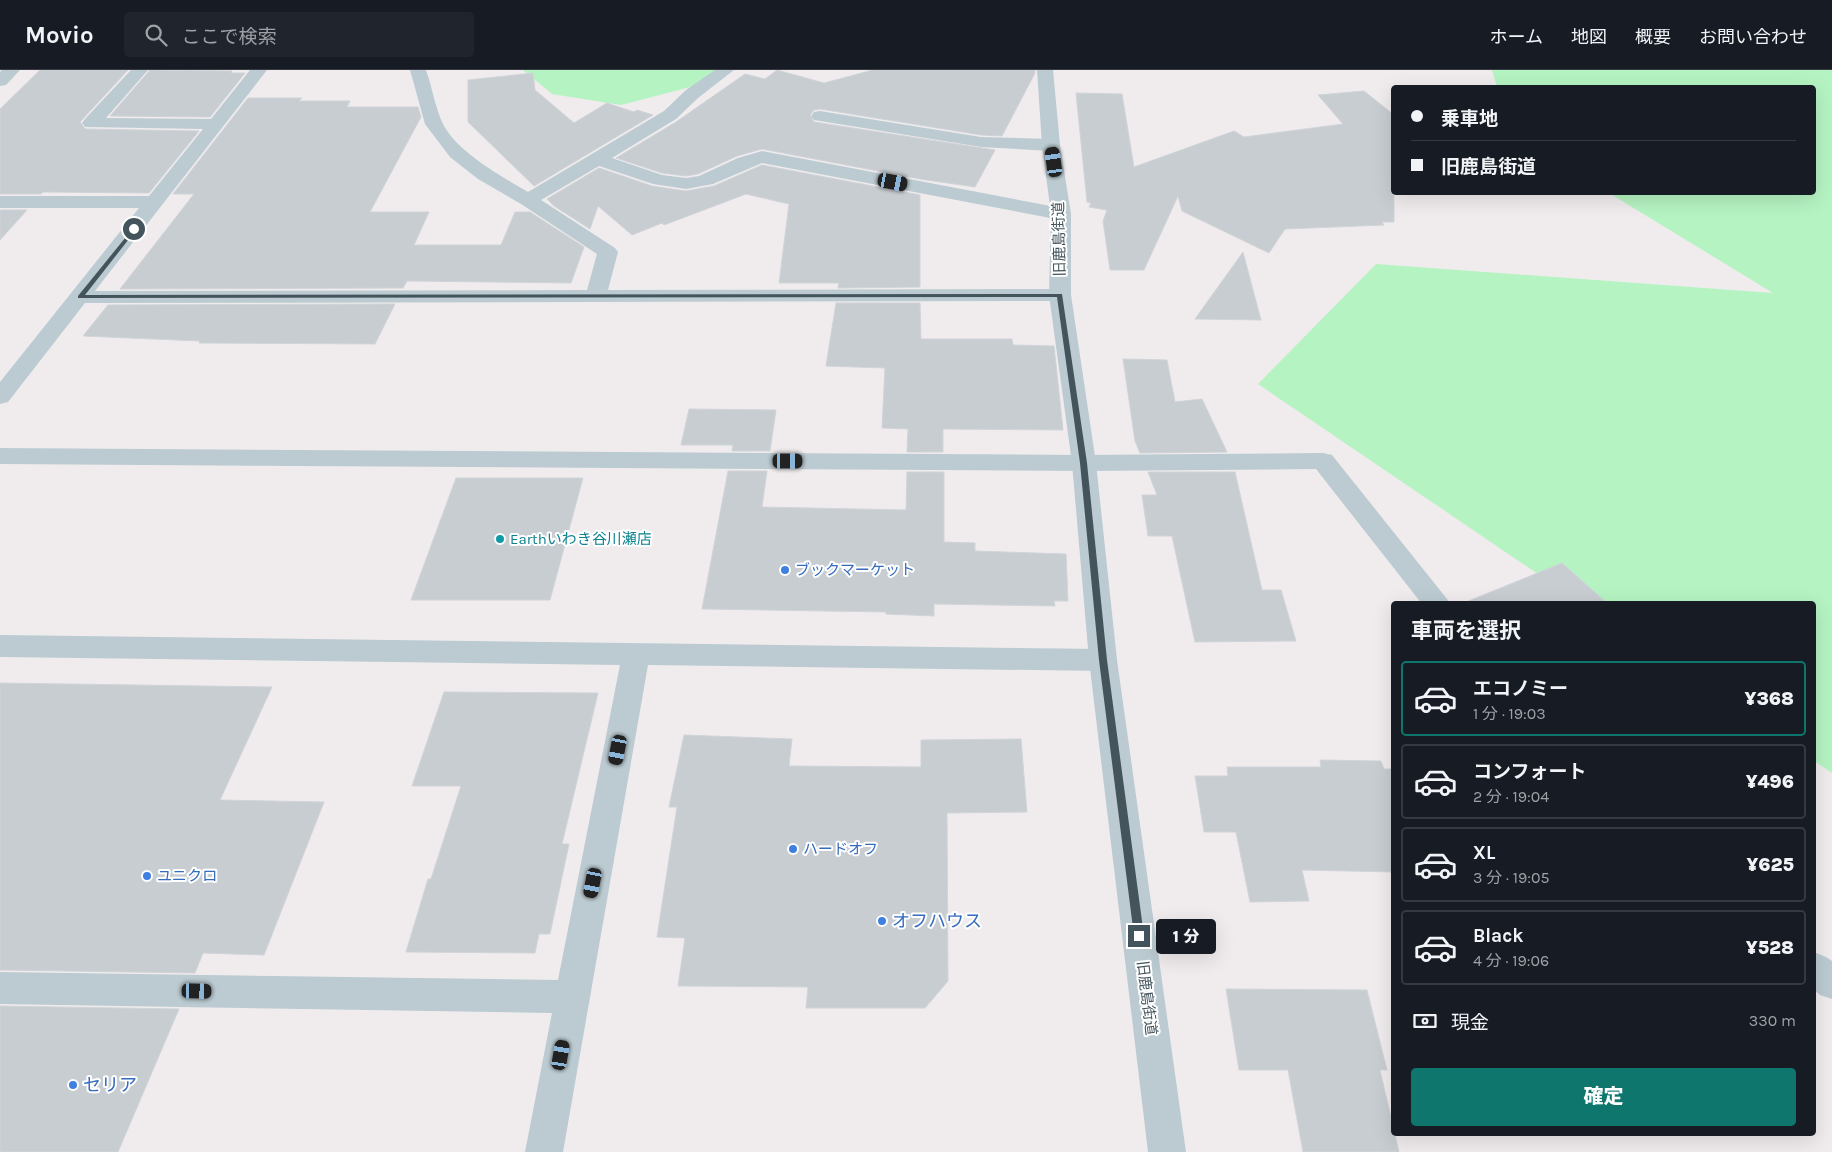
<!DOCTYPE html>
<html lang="ja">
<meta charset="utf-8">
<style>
:root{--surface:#171b24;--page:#20242c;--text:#f1f3f6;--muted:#9ea1a6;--line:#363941;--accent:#0f766e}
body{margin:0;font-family:Karla,"Noto Sans JP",sans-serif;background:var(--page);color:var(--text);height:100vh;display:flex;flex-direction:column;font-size:19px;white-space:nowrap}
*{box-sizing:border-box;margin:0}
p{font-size:16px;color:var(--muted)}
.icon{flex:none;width:28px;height:28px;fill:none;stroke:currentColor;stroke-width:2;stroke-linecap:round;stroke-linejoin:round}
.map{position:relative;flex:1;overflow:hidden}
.panel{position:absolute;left:1391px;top:531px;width:425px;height:535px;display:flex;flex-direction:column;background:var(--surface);border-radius:5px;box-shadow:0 5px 20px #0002}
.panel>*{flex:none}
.top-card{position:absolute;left:1391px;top:15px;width:425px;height:110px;border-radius:5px;box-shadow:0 5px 20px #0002;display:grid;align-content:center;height:110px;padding:0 20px;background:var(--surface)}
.end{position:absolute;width:22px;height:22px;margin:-11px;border:6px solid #43545c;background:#fff;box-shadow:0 0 0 2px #fff}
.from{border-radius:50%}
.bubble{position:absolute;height:35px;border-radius:5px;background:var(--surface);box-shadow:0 5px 20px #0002;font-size:16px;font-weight:800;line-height:35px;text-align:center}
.car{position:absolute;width:15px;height:30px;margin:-15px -8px;border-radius:6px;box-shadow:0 0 4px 1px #0007;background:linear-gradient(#222 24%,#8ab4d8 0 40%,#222 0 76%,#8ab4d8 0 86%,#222 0)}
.top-card b{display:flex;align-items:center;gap:18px;height:48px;font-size:19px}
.top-card b+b{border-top:1px solid var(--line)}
.top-card i{width:12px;height:12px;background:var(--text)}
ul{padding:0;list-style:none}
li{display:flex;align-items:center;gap:15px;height:75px;margin:0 10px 8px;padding:0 10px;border:2px solid var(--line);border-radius:5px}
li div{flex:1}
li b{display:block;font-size:19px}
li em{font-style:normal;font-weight:800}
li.current{border-color:var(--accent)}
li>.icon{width:45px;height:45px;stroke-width:1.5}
h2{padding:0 20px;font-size:22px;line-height:60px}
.pay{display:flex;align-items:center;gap:12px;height:55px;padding:0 20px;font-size:19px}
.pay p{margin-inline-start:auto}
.primary-button{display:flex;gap:10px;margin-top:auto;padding:10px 20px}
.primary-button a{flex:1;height:58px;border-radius:5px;background:var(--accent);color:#fff;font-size:20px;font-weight:800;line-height:58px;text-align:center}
header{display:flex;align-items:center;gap:30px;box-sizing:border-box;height:70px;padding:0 25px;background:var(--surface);border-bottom:1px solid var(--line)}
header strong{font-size:24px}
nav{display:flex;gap:28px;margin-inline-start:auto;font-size:18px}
.search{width:350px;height:45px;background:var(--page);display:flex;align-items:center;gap:12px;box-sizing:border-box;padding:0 18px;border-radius:5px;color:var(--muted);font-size:19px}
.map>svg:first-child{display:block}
</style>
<header>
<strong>Movio</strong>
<div class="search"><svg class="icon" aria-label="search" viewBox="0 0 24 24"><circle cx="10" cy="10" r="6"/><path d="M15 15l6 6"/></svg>ここで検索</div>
<nav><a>ホーム</a><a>地図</a><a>概要</a><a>お問い合わせ</a></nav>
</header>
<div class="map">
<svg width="1832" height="1082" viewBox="0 0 1832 1082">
<rect width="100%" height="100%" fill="#f0eced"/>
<path fill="#b5f3c2" d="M523 0H720L702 14 621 35 552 24Z
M1492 0H1832V703L1814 691V534H1582L1258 314 1376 194 1773 223 1609 123 1814 122V18L1497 17Z"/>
<path fill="#c8cdd2" stroke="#d0d4d9" d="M40 0H128L80 52 85 59 199 61 149 123 43 122 41 124H0V39Z
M150 0 232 1 231 3H245L210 47 110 46Z
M777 0 824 13 873 0H1035V3L1002 66 981 65 820 39 814 40 810 45 814 52 995 80 975 117 920 109 762 79 737 86 698 104 686 106 662 103 616 88 676 52 745 4 765 9Z
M533 3 535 20 574 53 607 33 634 42 637 40 653 45 534 116 468 52V10Z
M1364 21 1394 45V152H1382L1384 155 1285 159 1269 183 1182 141 1178 126 1144 200H1110L1103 151 1107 140 1089 137 1091 133 1087 132 1076 23 1122 24 1134 97 1234 61 1244 67 1343 54 1318 25Z
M248 28H302L299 31H350L347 37H418L421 47 370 142H429L414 175H501L515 142H530L584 177 571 213 407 211 403 218 120 219 194 124H173Z
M762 95 920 125V217L838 218 839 213H779L789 134 746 124 664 155 662 153 632 165 598 136 590 159 554 136 547 129 599 98 652 116 686 121 714 116Z
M0 140H27L0 170Z
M1243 182 1261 250 1195 249Z
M836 233H920L921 269H1012L1013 275 1054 276 1063 360 943 359V382H907L908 359 882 358 885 298 826 296Z
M395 234 375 274 199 273 200 271 83 266 108 235Z
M1123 289 1167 290 1175 332 1202 329 1227 382 1140 383 1135 371Z
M689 339 776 340 770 381H732L733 375H681Z
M728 401H767L762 437 906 440 907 402H944V472L975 473V481L1066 484 1068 531H1054L1055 536 934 534V546L886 544V542L702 539Z
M1148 402H1235L1262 520H1281L1296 571 1195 572 1172 466H1148L1142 425H1157Z
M456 408H583L550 530H411Z
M1562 493 1608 534H1467L1466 532Z
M0 613 272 617 220 730 324 732 264 885 203 883 195 903 0 900Z
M444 622 598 623 562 774H569L550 864H539L535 883 406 882 428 809H431L461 716H412Z
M684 665 792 669 789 696 921 697V670L1021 669 1027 742 947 743 948 911 925 938H806L808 917 678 916 685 868 657 867 677 737H669Z
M1320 690 1381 691 1384 699H1394V802L1302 800 1309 831 1250 832 1236 762H1204L1195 706H1228L1227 697H1321Z
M1226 919 1367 920 1387 1000H1380L1399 1082H1303L1288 1000H1239Z
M0 936 179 939 118 1082H0Z"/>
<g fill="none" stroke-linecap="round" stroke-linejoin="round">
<path fill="#bbcbd1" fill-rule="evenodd" d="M2 0H20L6 15 0 16V2Z
M131 0H148L106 48 211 49 250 0H267L95 221 587 220 597 184 521 134 478 109 450 87 425 54 410 0H426C432 17 435 36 442 52 455 81 501 106 528 122L664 41 686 20 715 0H734L698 28 676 49 612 88 662 105 686 108 699 106 738 88 762 81 1061 138 1068 140 1071 144 1068 148 1061 150 762 93 713 114 686 119 653 114 599 96 541 130 615 178 618 182 608 220 1060 219 1068 220 1071 225 1068 230 1060 231 85 233 8 332 0 334V312L139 138H0V126H149L203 59 85 57 82 53 85 49Z
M820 41 981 67 1051 69 1057 71 1060 75 1057 79 1051 81 981 77 814 50 811 46 814 42Z
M0 378 1084 385 1323 383 1332 385 1451 534H1422L1316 399 1084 401 0 394Z
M0 565 1103 579 1113 582 1117 590 1113 598 1103 601 648 595 563 1082H525L552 943 0 934V902L558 910 620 595 0 587Z
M1814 882 1826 887 1832 891V929L1820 925 1814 920Z"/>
<path fill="#bbcbd1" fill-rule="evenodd" d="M1037 0H1053L1060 75 1071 144V225L1096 393 1117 590 1186 1082H1148L1089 590 1072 393 1049 225 1051 144 1042 75Z"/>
</g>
<path fill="#43545c" d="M134 157 136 160 85 225 1062 224 1087 393 1107 590 1144 866 1142 869H1135L1134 866 1099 590 1080 393 1057 227 78 228V226Z"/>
<circle fill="#0f9aa8" stroke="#fff" stroke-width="2" cx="500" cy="469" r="5"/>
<g fill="#3f7fe0" stroke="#fff" stroke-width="2">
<circle cx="785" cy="500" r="5"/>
<circle cx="793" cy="779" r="5"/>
<circle cx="147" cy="806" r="5"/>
<circle cx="882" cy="851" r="5"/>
<circle cx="73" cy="1015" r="5"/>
</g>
<g text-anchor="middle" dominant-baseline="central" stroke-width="4" stroke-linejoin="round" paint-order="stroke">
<g font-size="15" fill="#43545c" stroke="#fff">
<text transform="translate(1059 169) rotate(-91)">旧鹿島街道</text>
<text transform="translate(1147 928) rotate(83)">旧鹿島街道</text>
</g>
<g font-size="15" fill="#0d838f" stroke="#fff" text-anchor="start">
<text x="510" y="469">Earthいわき谷川瀬店</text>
</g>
<g font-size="15" fill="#366cbe" stroke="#fff" text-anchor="start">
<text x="795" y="500">ブックマーケット</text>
<text x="803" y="779">ハードオフ</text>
<text x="157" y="806">ユニクロ</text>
</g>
<g font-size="18" fill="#366cbe" stroke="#fff" text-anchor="start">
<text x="892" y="851">オフハウス</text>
<text x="83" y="1015">セリア</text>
</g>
</g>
</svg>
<i class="end from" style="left:134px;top:159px"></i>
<i class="end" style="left:1139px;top:866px"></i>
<div class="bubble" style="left:1156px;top:849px;width:60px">1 分</div>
<i class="car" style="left:1054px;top:92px;rotate:352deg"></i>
<i class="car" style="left:893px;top:112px;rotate:101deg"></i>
<i class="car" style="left:788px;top:391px;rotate:90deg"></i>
<i class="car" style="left:618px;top:680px;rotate:191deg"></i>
<i class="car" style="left:593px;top:813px;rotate:191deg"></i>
<i class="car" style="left:197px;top:921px;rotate:91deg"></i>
<i class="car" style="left:561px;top:985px;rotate:10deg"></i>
<div class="top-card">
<b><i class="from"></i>乗車地</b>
<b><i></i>旧鹿島街道</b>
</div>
<section class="panel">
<h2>車両を選択</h2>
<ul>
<li class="current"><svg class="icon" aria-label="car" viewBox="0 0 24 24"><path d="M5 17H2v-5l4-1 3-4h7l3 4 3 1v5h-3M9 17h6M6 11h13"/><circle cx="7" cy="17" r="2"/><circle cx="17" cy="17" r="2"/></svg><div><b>エコノミー</b><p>1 分 · 19:03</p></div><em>¥368</em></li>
<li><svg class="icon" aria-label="car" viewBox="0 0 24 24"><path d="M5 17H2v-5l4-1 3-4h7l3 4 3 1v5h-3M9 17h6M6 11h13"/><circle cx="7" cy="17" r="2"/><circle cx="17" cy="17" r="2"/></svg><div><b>コンフォート</b><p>2 分 · 19:04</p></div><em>¥496</em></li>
<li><svg class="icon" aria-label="car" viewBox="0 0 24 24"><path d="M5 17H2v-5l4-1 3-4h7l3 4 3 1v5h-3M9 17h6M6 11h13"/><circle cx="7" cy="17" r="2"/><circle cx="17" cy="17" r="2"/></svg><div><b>XL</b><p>3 分 · 19:05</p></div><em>¥625</em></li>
<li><svg class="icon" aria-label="car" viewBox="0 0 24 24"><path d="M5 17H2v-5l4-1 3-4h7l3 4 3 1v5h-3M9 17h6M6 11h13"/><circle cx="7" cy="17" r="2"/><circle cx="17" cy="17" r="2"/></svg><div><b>Black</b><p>4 分 · 19:06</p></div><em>¥528</em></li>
</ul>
<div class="pay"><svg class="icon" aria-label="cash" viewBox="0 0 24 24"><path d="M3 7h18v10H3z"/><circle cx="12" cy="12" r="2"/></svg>現金<p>330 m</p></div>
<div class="primary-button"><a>確定</a></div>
</section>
</div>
